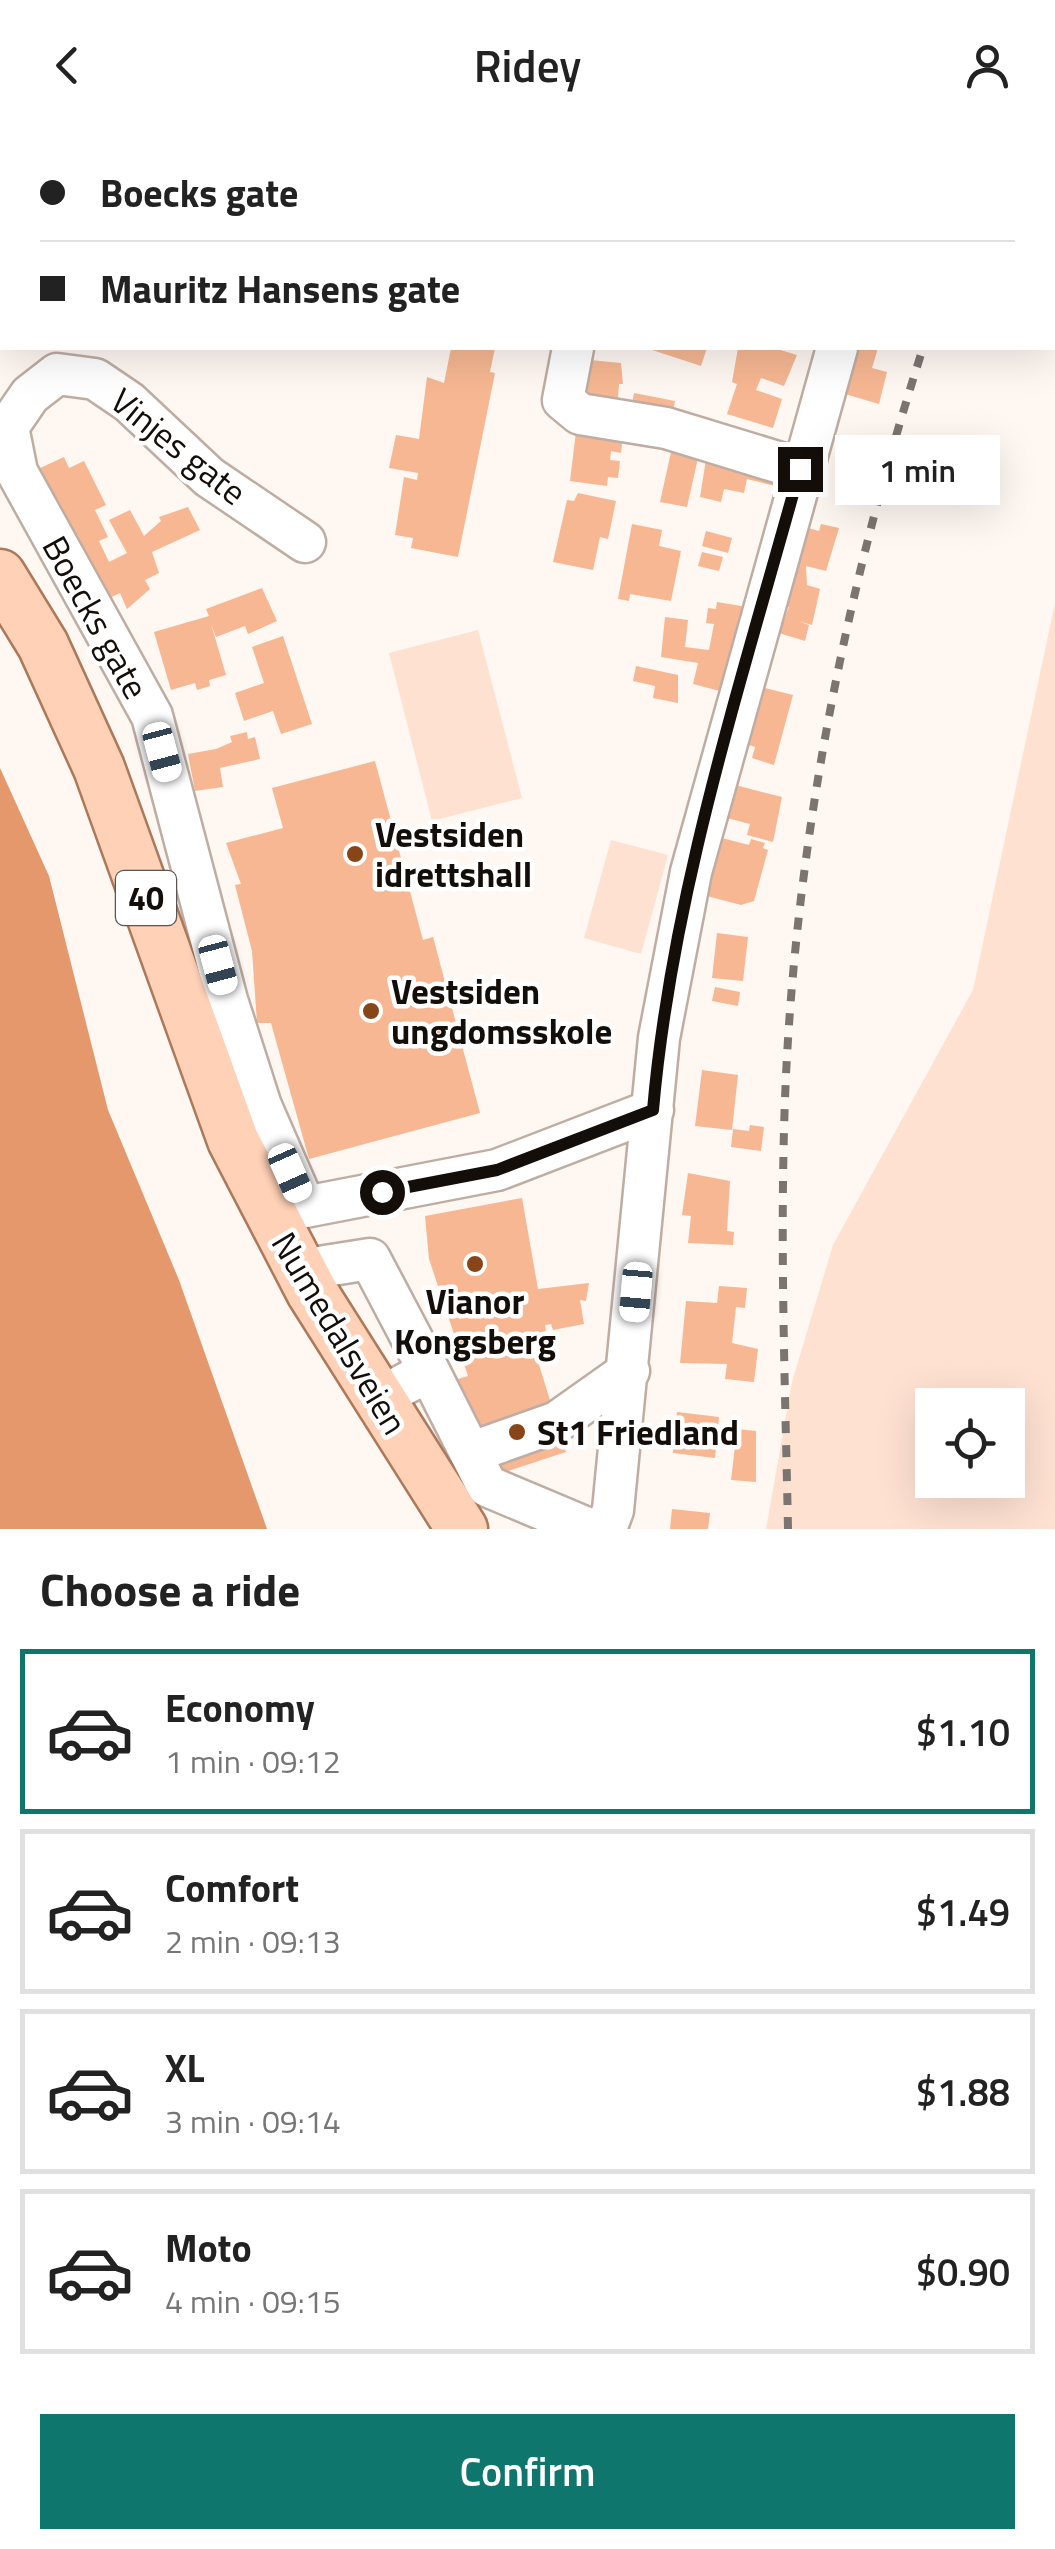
<!DOCTYPE html>
<meta charset="utf-8">
<style>
:root{--surface:#fff;--page:#f6f6f6;--text:#222;--muted:#767676;--line:#e0e0e0;--accent:#0f766e}
body{margin:0;font-family:"Titillium Web",sans-serif;background:var(--page);color:var(--text);height:100vh;display:flex;flex-direction:column;font-size:38px;white-space:nowrap}
*{box-sizing:border-box;margin:0}
p{font-size:32px;color:var(--muted)}
.icon{flex:none;width:55px;height:55px;fill:none;stroke:currentColor;stroke-width:2;stroke-linecap:round;stroke-linejoin:round}
.map{position:relative;height:1399px;overflow:hidden}
.side{display:flex;flex-direction:column;background:var(--surface);flex:1}
.side>*{flex:none}
.hud{position:absolute;left:0px;top:0px;width:1055px;height:220px;box-shadow:0 10px 40px #0002;display:grid;align-content:center;height:220px;padding:0 40px;background:var(--surface)}
.controls{position:absolute;left:915px;top:1258px;display:grid;gap:20px}
.controls a{display:grid;place-items:center;width:110px;height:110px;border-radius:0px;background:var(--surface);box-shadow:0 10px 40px #0002;font-size:50px}
.end{position:absolute;width:45px;height:45px;margin:-22px;border:12px solid #140e0a;background:#fff;box-shadow:0 0 0 5px #fff}
.from{border-radius:50%}
.bubble{position:absolute;height:70px;border-radius:0px;background:var(--surface);box-shadow:0 10px 40px #0002;font-size:32px;font-weight:600;line-height:70px;text-align:center}
.car{position:absolute;width:30px;height:60px;margin:-30px -15px;border-radius:12px;box-shadow:0 0 8px 2px #0007;background:linear-gradient(#fff 24%,#345 0 40%,#fff 0 76%,#345 0 86%,#fff 0)}
.hud b{display:flex;align-items:center;gap:35px;height:95px;font-size:38px}
.hud b+b{border-top:2px solid var(--line)}
.hud i{width:25px;height:25px;background:var(--text)}
ul{padding:0;list-style:none}
li{display:flex;align-items:center;gap:30px;height:165px;margin:0 20px 15px;padding:0 20px;border:5px solid var(--line);border-radius:0px}
li div{flex:1}
li b{display:block;font-size:38px}
li em{font-style:normal;font-weight:600}
li.active{border-color:var(--accent)}
li>.icon{width:90px;height:90px;stroke-width:1.5}
h2{padding:0 40px;font-size:45px;line-height:120px}
.cta{display:flex;gap:20px;margin-top:auto;padding:20px 40px}
.cta a{flex:1;height:115px;border-radius:0px;background:var(--accent);color:#fff;font-size:40px;font-weight:600;line-height:115px;text-align:center}
header{display:flex;justify-content:space-between;align-items:center;height:130px;padding:0 40px;background:var(--surface);font-size:45px;font-weight:600}
.map>svg:first-child{display:block}
</style>
<header><svg class="icon" aria-label="back" viewBox="0 0 24 24"><path d="M15 5l-7 7 7 7"/></svg>Ridey<svg class="icon" aria-label="person" viewBox="0 0 24 24"><circle cx="12" cy="8" r="4"/><path d="M4 21q1-7 8-7t8 7"/></svg></header>
<div class="map">
<svg width="1055" height="1399" viewBox="0 0 1055 1399">
<rect width="100%" height="100%" fill="#fef7f2"/>
<path fill="#fee1d1" fill-rule="evenodd" d="M1055 473V1399H766L792 1252 833 1115 973 860ZM1008 1275V1350H932V1275Z
M478 500 522 668 432 691 389 523Z
M611 710 668 725 641 824 584 808Z"/>
<path fill="#e5986b" d="M0 638 49 746 108 980 179 1150 267 1399H0Z"/>
<path fill="#f6b792" d="M451 218H495L490 242 495 243 458 427 411 418 413 408 395 405 404 347 417 350 418 343 389 338 396 305 419 309 427 247 444 253Z
M646 218H707L701 236Z
M738 218H774L797 225 784 256 761 248 756 260 782 269 773 298 727 284 737 254 732 252Z
M846 218H878L872 238 887 242 879 274 835 261Z
M590 230 621 233 623 254H619L617 282 586 279Z
M634 263 675 271 671 294 630 286Z
M577 293 623 306 621 323 611 321 610 330 620 331 618 348 608 347 607 356 570 351Z
M673 313 700 319 687 377 660 372Z
M708 317 778 346 775 356 747 349 744 363 724 359 721 372 700 367Z
M64 327 69 338 84 331 106 375 95 380 108 407 99 411 109 432 127 423 109 390 130 380 144 406 161 391 159 387 188 377 200 400 152 422 159 443 145 450 150 459 127 479 120 463 101 472 38 339Z
M578 363 616 371 608 409 600 407 593 440 553 432 567 370 574 371Z
M632 394 662 400 659 416 681 421 671 471 630 464 629 471 618 469Z
M821 394 839 398 826 441 806 436 807 455 820 459 812 495 798 491 809 495 805 511 779 503 789 477 782 475 801 396 819 401Z
M706 401 732 408 728 423 702 416Z
M702 422 723 427 719 441 698 436Z
M262 458 277 491 248 504 245 496 216 507 211 494 226 545 209 550 210 556 197 560 195 553 171 560 154 502 209 486 206 479Z
M717 472 753 478 731 564 693 554 698 533 661 527 665 487 688 490 685 517 709 520 714 494 706 493 708 478 716 479Z
M283 506 312 594 281 604 273 581 244 591 235 563 264 553 252 517Z
M636 536 678 545V573L653 568 655 556 633 551Z
M761 557 793 565 774 635 752 628 755 617 746 614Z
M247 602 248 609 255 607 260 629 220 638 223 657 195 661 188 624 216 619 232 612 230 606Z
M375 631 423 810 433 807 480 983 309 1029 271 893H257L252 821 235 755 241 754 226 713 283 698 272 658Z
M735 655 782 667 773 712 747 705 750 694 727 688Z
M722 708 749 715 751 709 765 713 763 718 768 720 754 771 741 775 707 766Z
M717 803 748 807 743 851 712 848Z
M715 857 740 862 738 876 712 871Z
M702 940 738 945 732 1000 695 996Z
M750 995 764 997 761 1021 731 1017 733 999 749 1001Z
M688 1043 730 1051 727 1101 734 1102 733 1115 688 1113 691 1086 682 1085Z
M522 1068 538 1159 589 1153 586 1171 580 1170 584 1194 553 1200 551 1194 545 1195 546 1201 519 1209 525 1228 536 1225 566 1322 487 1348 458 1249 468 1246 429 1129 425 1086Z
M719 1156 747 1158 745 1178 736 1177 732 1213 758 1219 754 1252 725 1249 727 1234 680 1233 686 1171 717 1173Z
M677 1282 719 1287 715 1328 673 1323Z
M737 1299 756 1301V1352L731 1350Z
M672 1379 710 1383 708 1399H670Z"/>
<g fill="none" stroke-linecap="round" stroke-linejoin="round">
<defs>
<path id="minor" d="M286 0 288 2
M357 0 359 2
M188 2 191 0
M593 2 594 0
M913 2 914 0
M0 165 2 163
M573 218 563 270 580 284 666 298 800 339
M305 412 209 347 129 272 95 249 57 244 30 265 8 297 17 342 152 586 227 870 261 976 305 1077 497 1040 653 980
M300 1140 370 1129 429 1241
M377 1269 429 1241 487 1356 589 1399
M469 1316 478 1320 557 1292 629 1241
M606 1399 613 1380 659 908 691 742 837 218"/>
<path id="major" d="M0 445 43 515 99 638 233 1010 312 1162 462 1399"/>
</defs>
<use href="#minor" stroke="#bfada3" stroke-width="45"/>
<use href="#major" stroke="#ad795b" stroke-width="55"/>
<use href="#minor" stroke="#fff" stroke-width="40"/>
<use href="#major" stroke="#ffd1b6" stroke-width="50"/>
<path stroke="#7b7571" stroke-width="8" stroke-dasharray="12 12" stroke-linecap="butt" d="M997 2 998 0
M788 1399C785 1248 779 1096 786 945 798 699 848 451 923 218"/>
</g>
<g fill="none" stroke-linecap="round" stroke-linejoin="round">
<path stroke="#140e0a" stroke-width="12" d="M382 1062 497 1040 653 980C672 762 742 550 800 339"/>
</g>
<g fill="#884517" stroke="#fff" stroke-width="4">
<circle cx="355" cy="724" r="10"/>
<circle cx="371" cy="881" r="10"/>
<circle cx="475" cy="1134" r="10"/>
<circle cx="517" cy="1302" r="10"/>
</g>
<g text-anchor="middle" dominant-baseline="central" stroke-width="9" stroke-linejoin="round" paint-order="stroke">
<rect fill="#fff" stroke="#5a5654" stroke-width="2.5" x="116" y="741" width="60" height="54" rx="8"/>
<g font-size="32" font-weight="bold" fill="#140e0a">
<text x="146" y="768">40</text>
</g>
<g font-size="35" fill="#140e0a" stroke="#fff">
<text transform="translate(179 316) rotate(39)">Vinjes gate</text>
<text transform="translate(96 487) rotate(61)">Boecks gate</text>
<text transform="translate(340 1203) rotate(59)">Numedalsveien</text>
</g>
<g font-size="35" font-weight="bold" fill="#140e0a" stroke="#fff" text-anchor="start">
<text x="375" y="704">Vestsiden<tspan x="375" dy="40">idrettshall</tspan></text>
<text x="391" y="861">Vestsiden<tspan x="391" dy="40">ungdomsskole</tspan></text>
<text x="475" y="1171" text-anchor="middle">Vianor<tspan x="475" dy="40">Kongsberg</tspan></text>
<text x="537" y="1302">St1 Friedland</text>
</g>
</g>
</svg>
<div class="controls">
<a><svg class="icon" aria-label="locate" viewBox="0 0 24 24"><circle cx="12" cy="12" r="6"/><path d="M12 2v4M12 18v4M2 12h4M18 12h4"/></svg></a>
</div>
<i class="end from" style="left:382px;top:1062px"></i>
<i class="end" style="left:800px;top:339px"></i>
<div class="bubble" style="left:835px;top:305px;width:165px">1 min</div>
<i class="car" style="left:162px;top:622px;rotate:165deg"></i>
<i class="car" style="left:218px;top:835px;rotate:165deg"></i>
<i class="car" style="left:290px;top:1043px;rotate:156deg"></i>
<i class="car" style="left:636px;top:1162px;rotate:185deg"></i>
<div class="hud">
<b><i class="from"></i>Boecks gate</b>
<b><i></i>Mauritz Hansens gate</b>
</div>
</div>
<section class="side">
<h2>Choose a ride</h2>
<ul>
<li class="active"><svg class="icon" aria-label="car" viewBox="0 0 24 24"><path d="M5 17H2v-5l4-1 3-4h7l3 4 3 1v5h-3M9 17h6M6 11h13"/><circle cx="7" cy="17" r="2"/><circle cx="17" cy="17" r="2"/></svg><div><b>Economy</b><p>1 min · 09:12</p></div><em>$1.10</em></li>
<li><svg class="icon" aria-label="car" viewBox="0 0 24 24"><path d="M5 17H2v-5l4-1 3-4h7l3 4 3 1v5h-3M9 17h6M6 11h13"/><circle cx="7" cy="17" r="2"/><circle cx="17" cy="17" r="2"/></svg><div><b>Comfort</b><p>2 min · 09:13</p></div><em>$1.49</em></li>
<li><svg class="icon" aria-label="car" viewBox="0 0 24 24"><path d="M5 17H2v-5l4-1 3-4h7l3 4 3 1v5h-3M9 17h6M6 11h13"/><circle cx="7" cy="17" r="2"/><circle cx="17" cy="17" r="2"/></svg><div><b>XL</b><p>3 min · 09:14</p></div><em>$1.88</em></li>
<li><svg class="icon" aria-label="car" viewBox="0 0 24 24"><path d="M5 17H2v-5l4-1 3-4h7l3 4 3 1v5h-3M9 17h6M6 11h13"/><circle cx="7" cy="17" r="2"/><circle cx="17" cy="17" r="2"/></svg><div><b>Moto</b><p>4 min · 09:15</p></div><em>$0.90</em></li>
</ul>
<div class="cta"><a>Confirm</a></div>
</section>
